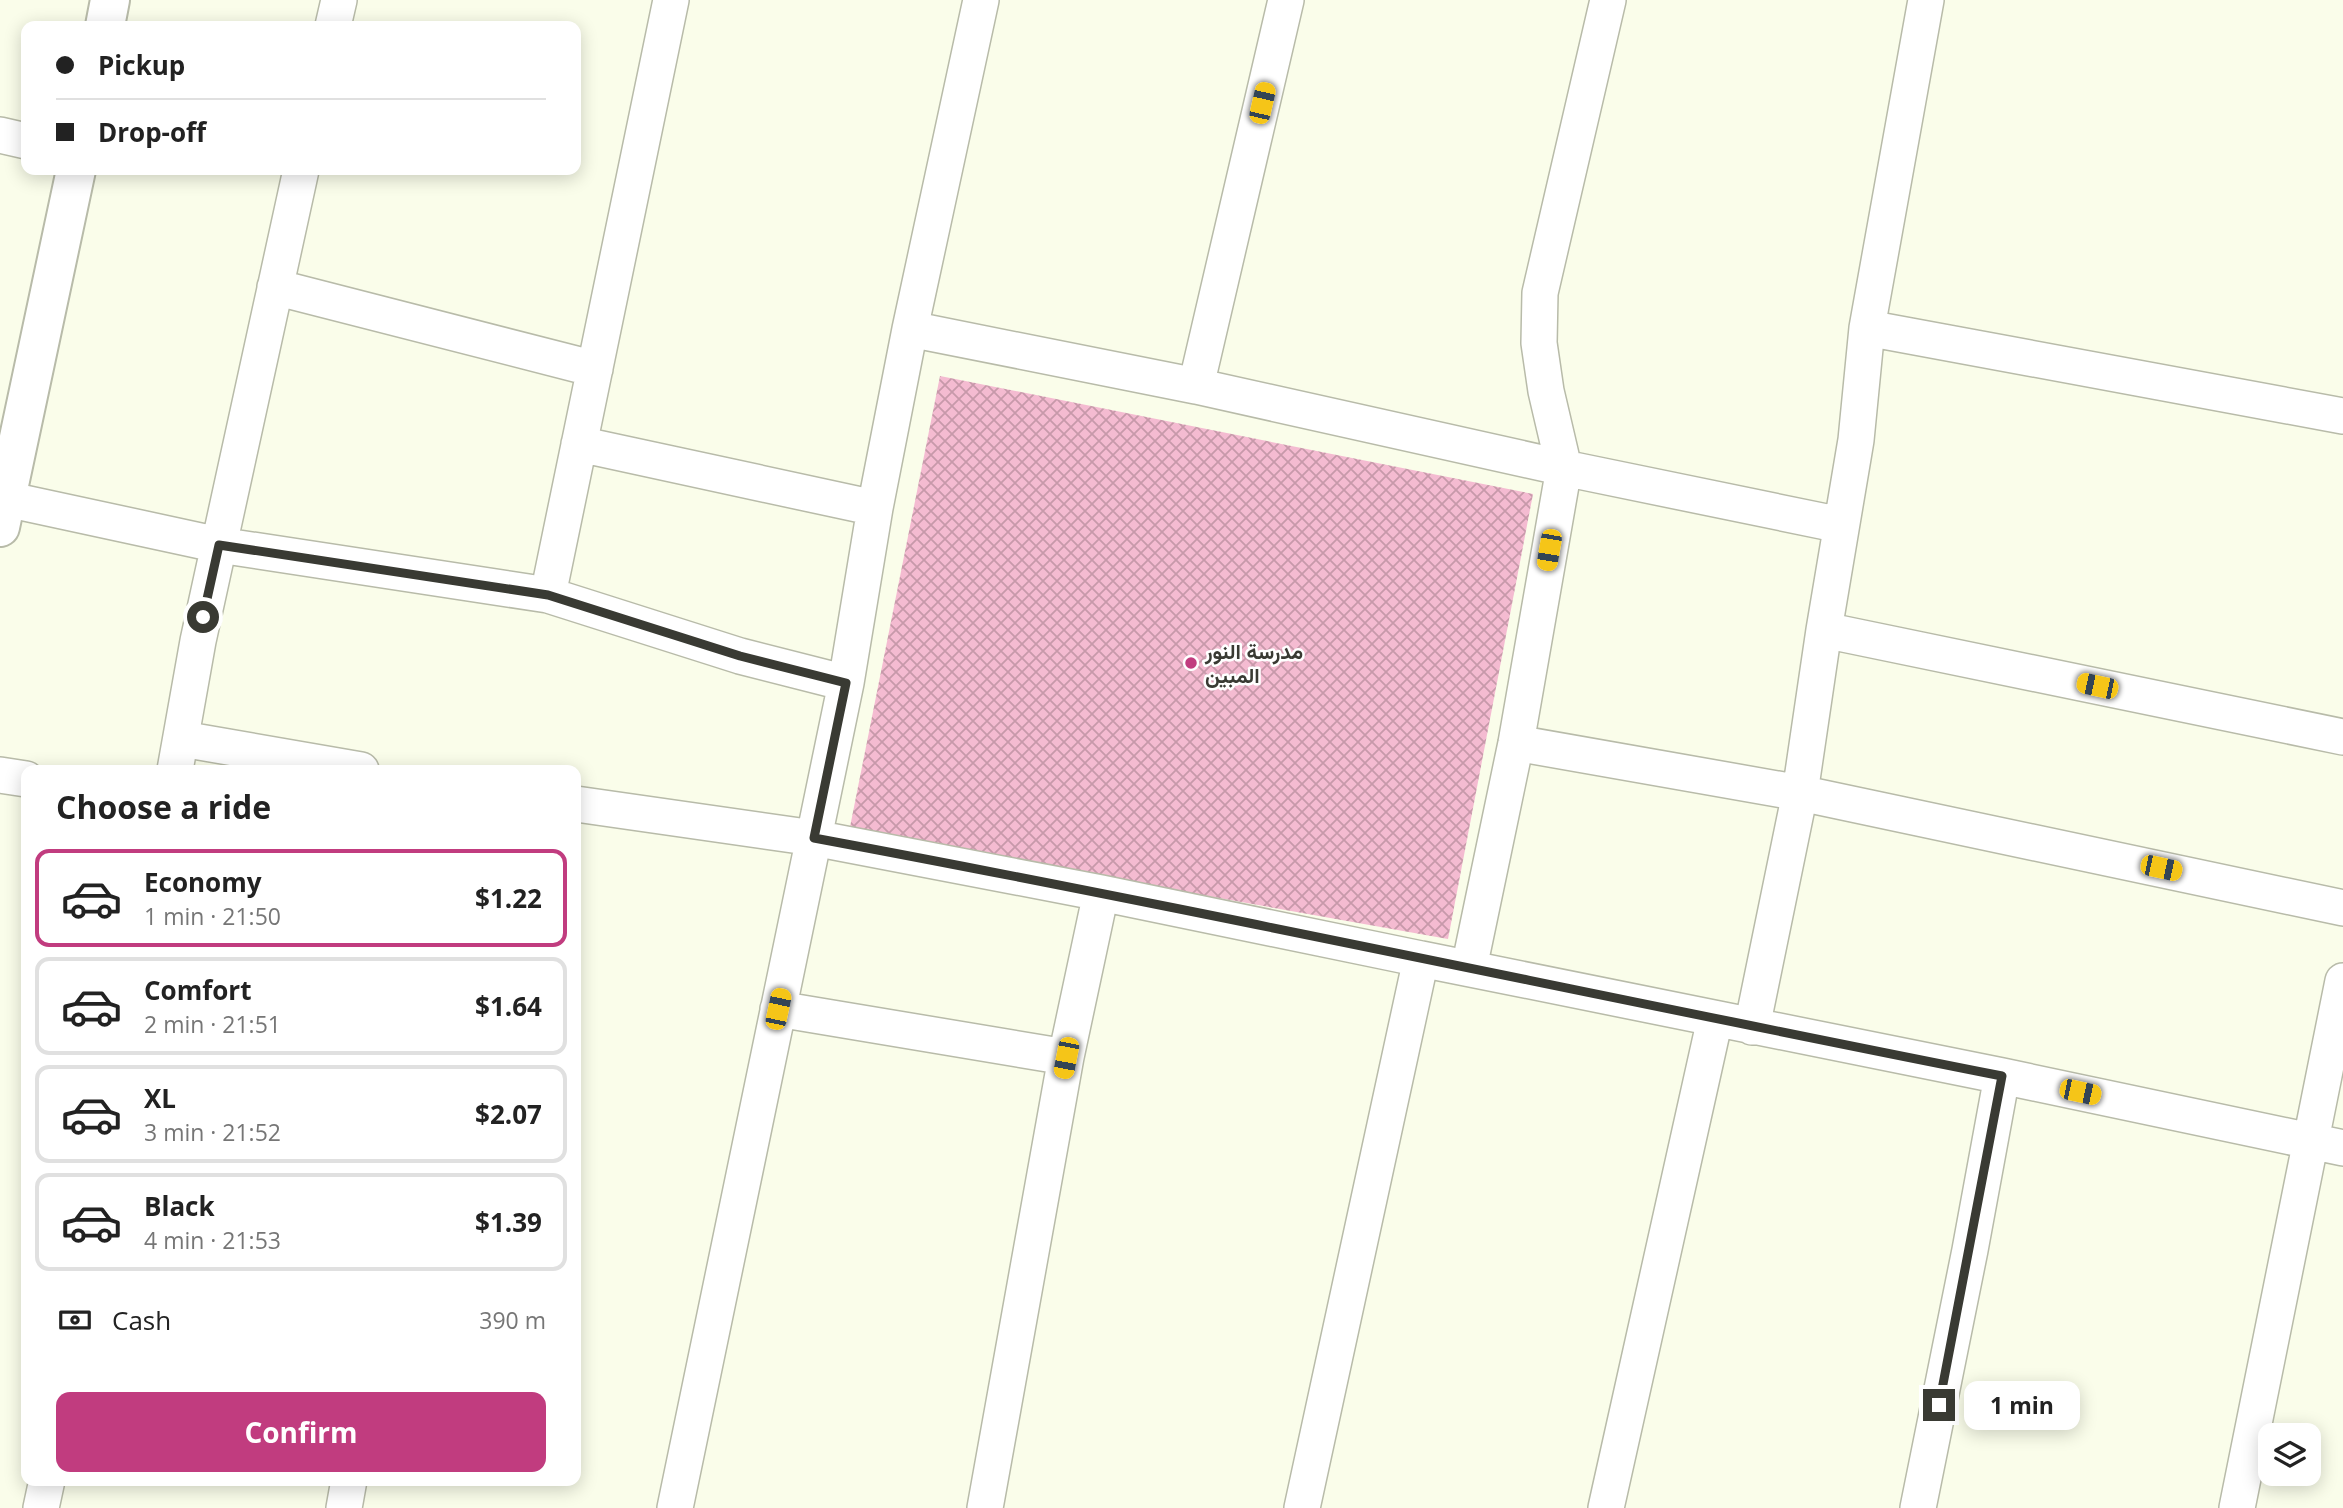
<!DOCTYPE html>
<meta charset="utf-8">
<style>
:root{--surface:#fff;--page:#f6f6f6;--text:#222;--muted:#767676;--line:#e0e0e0;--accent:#c13c7f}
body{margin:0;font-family:"Open Sans",Vazirmatn,sans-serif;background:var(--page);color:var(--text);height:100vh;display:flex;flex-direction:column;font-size:26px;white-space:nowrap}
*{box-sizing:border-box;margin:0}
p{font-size:23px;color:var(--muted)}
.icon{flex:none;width:38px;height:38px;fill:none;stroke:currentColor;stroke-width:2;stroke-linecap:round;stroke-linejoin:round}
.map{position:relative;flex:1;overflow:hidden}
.side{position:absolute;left:21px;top:765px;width:560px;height:721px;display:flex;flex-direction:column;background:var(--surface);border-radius:14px;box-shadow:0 4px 18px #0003}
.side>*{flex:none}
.hud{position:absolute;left:21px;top:21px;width:560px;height:154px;border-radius:14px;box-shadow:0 4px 18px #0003;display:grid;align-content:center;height:154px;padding:0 35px;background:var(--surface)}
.controls{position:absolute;left:2258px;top:1423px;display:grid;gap:14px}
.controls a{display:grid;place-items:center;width:63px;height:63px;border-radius:14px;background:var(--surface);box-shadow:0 4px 18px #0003;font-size:35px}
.end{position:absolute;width:32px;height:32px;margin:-16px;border:9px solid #393a33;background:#fff;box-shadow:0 0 0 4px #fff}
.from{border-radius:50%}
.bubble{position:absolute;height:49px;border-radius:14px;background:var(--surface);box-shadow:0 4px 18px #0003;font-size:23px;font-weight:700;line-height:49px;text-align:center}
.car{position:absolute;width:21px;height:42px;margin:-21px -10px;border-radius:9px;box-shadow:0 0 5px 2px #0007;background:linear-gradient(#f5c518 24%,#345 0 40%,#f5c518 0 76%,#345 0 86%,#f5c518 0)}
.hud b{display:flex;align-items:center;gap:24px;height:66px;font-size:26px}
.hud b+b{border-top:2px solid var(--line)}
.hud i{width:18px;height:18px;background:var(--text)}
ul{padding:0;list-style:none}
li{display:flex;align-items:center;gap:21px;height:98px;margin:0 14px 10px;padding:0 21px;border:4px solid var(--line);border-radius:14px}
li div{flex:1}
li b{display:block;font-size:26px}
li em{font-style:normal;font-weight:700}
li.active{border-color:var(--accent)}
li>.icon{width:63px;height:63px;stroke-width:1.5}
h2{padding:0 35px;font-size:32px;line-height:84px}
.pay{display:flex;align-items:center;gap:18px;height:77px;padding:0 35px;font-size:26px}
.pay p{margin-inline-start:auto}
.button{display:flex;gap:14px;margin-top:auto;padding:14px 35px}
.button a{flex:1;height:80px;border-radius:14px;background:var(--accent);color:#fff;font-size:28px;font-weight:700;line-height:80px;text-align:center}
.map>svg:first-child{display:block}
</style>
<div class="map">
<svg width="2343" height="1508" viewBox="0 0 2343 1508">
<defs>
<pattern id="building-cross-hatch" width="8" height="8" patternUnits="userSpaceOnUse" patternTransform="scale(1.75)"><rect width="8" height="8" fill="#f4bbd1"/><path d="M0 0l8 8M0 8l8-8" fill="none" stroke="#c799aa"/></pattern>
</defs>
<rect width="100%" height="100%" fill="#fafdea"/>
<path fill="url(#building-cross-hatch)" d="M940 376 1533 494 1448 939 849 832Z"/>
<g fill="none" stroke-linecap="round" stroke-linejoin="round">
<defs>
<path id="street" d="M333 26 339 0
M0 135 26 141
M275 287 595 369
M1867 328 2343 416
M910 329 1196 386 1286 0
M1196 386 1564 468 1546 391 1539 343 1540 293 1608 0
M579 444 875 508
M6 499 219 545 548 595 740 656 846 683
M548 595 671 0
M1824 630 2343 737
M182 739 361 770
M1516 743 1800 793 2343 908
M175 770 198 641 301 170
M0 775 26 779
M576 804 814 838 1101 893 1421 959 1302 1508
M1421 959 2002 1076 2343 1148
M1469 968 1516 743 1564 468 1841 525
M778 1009 1066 1057
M1752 1027 1800 793 1824 630 1856 440 1867 328 1926 0
M41 1508 47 1480
M344 1508 349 1480
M675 1508 846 683 875 508 910 329 981 0
M985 1508 1066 1057 1101 893
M1606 1508 1715 1019
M1918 1508 1970 1250 2002 1076
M2237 1508 2343 981"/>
<path id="secondary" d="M105 26 110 0
M0 527 76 170"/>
</defs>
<use href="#street" stroke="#b8bba9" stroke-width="38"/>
<use href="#secondary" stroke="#b8bba9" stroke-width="42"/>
<use href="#street" stroke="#fff" stroke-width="35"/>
<use href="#secondary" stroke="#fff" stroke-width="38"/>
</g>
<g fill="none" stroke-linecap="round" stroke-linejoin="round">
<path stroke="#393a33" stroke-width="9" d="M203 617 219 545 548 595 740 656 846 683 814 838C1211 912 1606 998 2002 1076L1939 1405"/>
</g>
<circle fill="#c13c7f" stroke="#fff" stroke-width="2.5" cx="1191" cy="663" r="7"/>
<g text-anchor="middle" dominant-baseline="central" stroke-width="5" stroke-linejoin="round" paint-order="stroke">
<g font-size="21" font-weight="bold" fill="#393a33" stroke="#fff" text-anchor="start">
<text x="1205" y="651">مدرسة النور<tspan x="1205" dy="24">المبين</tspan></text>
</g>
</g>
</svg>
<div class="controls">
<a><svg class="icon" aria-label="layers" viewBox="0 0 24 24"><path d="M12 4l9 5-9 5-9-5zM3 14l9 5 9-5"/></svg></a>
</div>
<i class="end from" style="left:203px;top:617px"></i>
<i class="end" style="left:1939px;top:1405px"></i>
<div class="bubble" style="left:1964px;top:1381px;width:116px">1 min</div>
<i class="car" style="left:1262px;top:103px;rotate:13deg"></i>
<i class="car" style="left:1549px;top:550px;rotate:190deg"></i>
<i class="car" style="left:2097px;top:686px;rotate:282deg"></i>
<i class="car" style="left:2161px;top:868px;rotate:102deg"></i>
<i class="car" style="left:778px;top:1009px;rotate:12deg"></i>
<i class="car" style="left:1066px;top:1058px;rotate:191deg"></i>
<i class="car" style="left:2080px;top:1092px;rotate:102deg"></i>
<div class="hud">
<b><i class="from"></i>Pickup</b>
<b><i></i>Drop-off</b>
</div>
<section class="side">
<h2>Choose a ride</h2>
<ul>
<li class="active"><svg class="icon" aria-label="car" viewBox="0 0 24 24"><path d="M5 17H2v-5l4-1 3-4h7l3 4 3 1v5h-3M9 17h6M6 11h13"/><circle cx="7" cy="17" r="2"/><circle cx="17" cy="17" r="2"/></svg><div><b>Economy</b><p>1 min · 21:50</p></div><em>$1.22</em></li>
<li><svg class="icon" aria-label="car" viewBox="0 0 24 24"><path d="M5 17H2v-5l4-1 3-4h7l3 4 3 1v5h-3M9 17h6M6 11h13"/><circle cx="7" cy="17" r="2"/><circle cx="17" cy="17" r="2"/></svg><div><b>Comfort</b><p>2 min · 21:51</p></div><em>$1.64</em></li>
<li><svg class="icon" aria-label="car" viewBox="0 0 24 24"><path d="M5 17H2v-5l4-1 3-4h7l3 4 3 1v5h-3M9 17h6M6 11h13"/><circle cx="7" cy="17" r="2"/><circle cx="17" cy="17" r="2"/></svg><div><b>XL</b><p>3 min · 21:52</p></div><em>$2.07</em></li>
<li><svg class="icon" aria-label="car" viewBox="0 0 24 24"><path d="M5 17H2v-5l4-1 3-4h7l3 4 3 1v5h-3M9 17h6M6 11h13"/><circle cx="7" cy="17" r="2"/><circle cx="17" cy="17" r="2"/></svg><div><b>Black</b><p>4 min · 21:53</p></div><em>$1.39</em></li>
</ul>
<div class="pay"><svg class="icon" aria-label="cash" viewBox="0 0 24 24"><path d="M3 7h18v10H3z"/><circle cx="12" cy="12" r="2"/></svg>Cash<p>390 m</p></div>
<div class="button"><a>Confirm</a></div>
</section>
</div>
